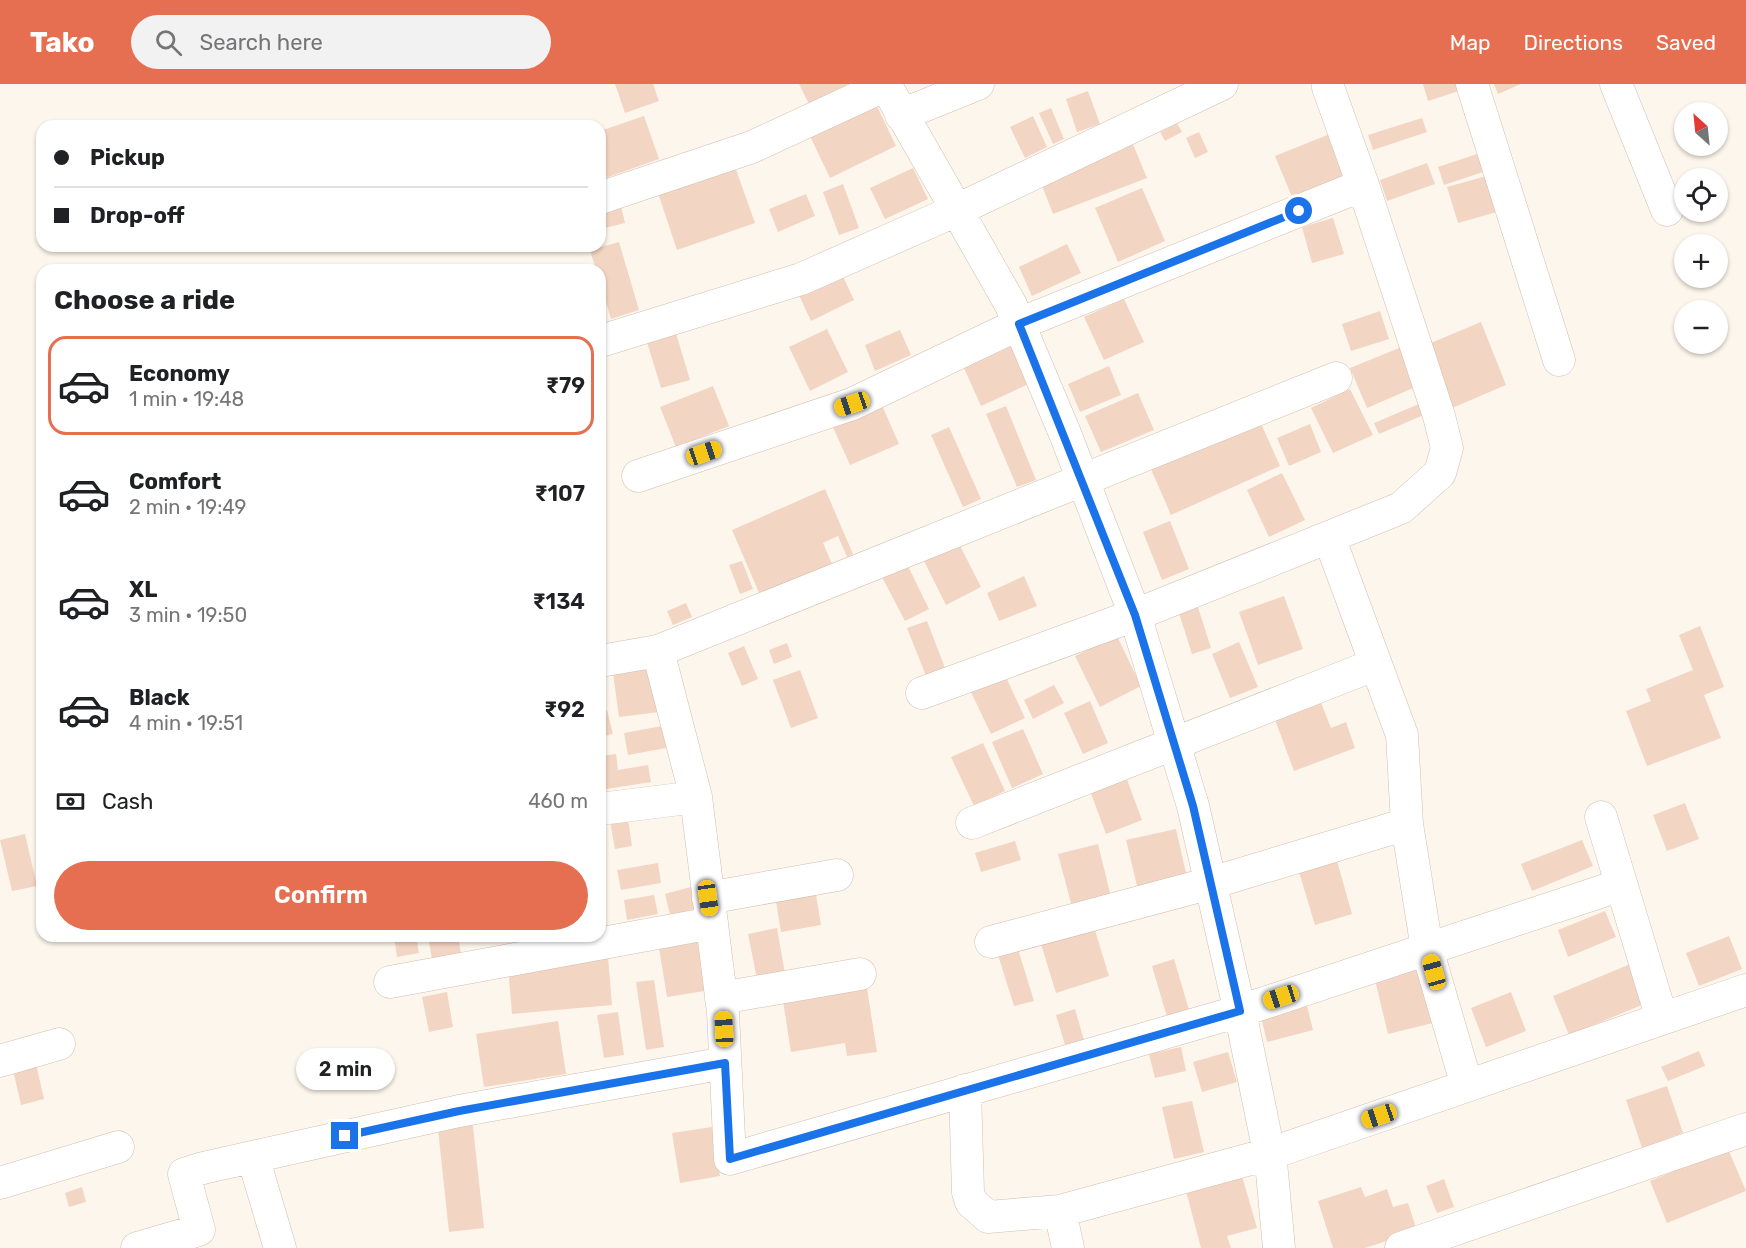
<!DOCTYPE html>
<meta charset="utf-8">
<style>
:root{--surface:#fff;--page:#f2f2f2;--text:#202124;--muted:#757577;--line:#e0e0e0;--accent:#e76f51}
body{margin:0;font-family:Rubik,sans-serif;background:var(--page);color:var(--text);height:100vh;display:flex;flex-direction:column;font-size:22px;white-space:nowrap}
*{box-sizing:border-box;margin:0}
p{font-size:20px;color:var(--muted)}
.icon{flex:none;width:33px;height:33px;fill:none;stroke:currentColor;stroke-width:2;stroke-linecap:round;stroke-linejoin:round}
.map{position:relative;flex:1;overflow:hidden}
.side{position:absolute;left:36px;top:180px;width:570px;height:678px;display:flex;flex-direction:column;background:var(--surface);border-radius:18px;box-shadow:0 2px 4px #0004}
.side>*{flex:none}
.top-card{position:absolute;left:36px;top:36px;width:570px;height:132px;border-radius:18px;box-shadow:0 2px 4px #0004;display:grid;align-content:center;height:132px;padding:0 18px;background:var(--surface)}
.needle{width:39px;rotate:333deg}
.buttons{position:absolute;left:1674px;top:18px;display:grid;gap:12px}
.buttons a{display:grid;place-items:center;width:54px;height:54px;border-radius:50%;background:var(--surface);box-shadow:0 2px 4px #0004;font-size:30px}
.end{position:absolute;width:27px;height:27px;margin:-14px;border:8px solid #1a73e8;background:#fff;box-shadow:0 0 0 3px #fff}
.from{border-radius:50%}
.bubble{position:absolute;height:42px;border-radius:21px;background:var(--surface);box-shadow:0 2px 4px #0004;font-size:20px;font-weight:600;line-height:42px;text-align:center}
.car{position:absolute;width:18px;height:36px;margin:-18px -9px;border-radius:8px;box-shadow:0 0 4px 2px #0007;background:linear-gradient(#f5c518 24%,#345 0 40%,#f5c518 0 76%,#345 0 86%,#f5c518 0)}
.top-card b{display:flex;align-items:center;gap:21px;height:57px;font-size:22px}
.top-card b+b{border-top:2px solid var(--line)}
.top-card i{width:15px;height:15px;background:var(--text)}
ul{padding:0;list-style:none}
li{display:flex;align-items:center;gap:18px;height:99px;margin:0 12px 9px;padding:0 6px;border:3px solid transparent;border-radius:18px}
li div{flex:1}
li b{display:block;font-size:22px}
li em{font-style:normal;font-weight:600}
li.active{border-color:var(--accent)}
li>.icon{width:54px;height:54px;stroke-width:1.5}
h2{padding:0 18px;font-size:27px;line-height:72px}
.pay{display:flex;align-items:center;gap:15px;height:66px;padding:0 18px;font-size:22px}
.pay p{margin-inline-start:auto}
.action{display:flex;gap:12px;margin-top:auto;padding:12px 18px}
.action a{flex:1;height:69px;border-radius:36px;background:var(--accent);color:#fff;font-size:24px;font-weight:600;line-height:69px;text-align:center}
header{display:flex;align-items:center;gap:36px;box-sizing:border-box;height:84px;padding:0 30px;background:var(--accent);color:#fff}
header strong{font-size:28px}
nav{display:flex;gap:33px;margin-inline-start:auto;font-size:21px}
.search{width:420px;height:54px;background:var(--page);display:flex;align-items:center;gap:15px;box-sizing:border-box;padding:0 21px;border-radius:33px;color:var(--muted);font-size:22px}
.map>svg:first-child{display:block}
</style>
<header>
<strong>Tako</strong>
<div class="search"><svg class="icon" aria-label="search" viewBox="0 0 24 24"><circle cx="10" cy="10" r="6"/><path d="M15 15l6 6"/></svg>Search here</div>
<nav><a>Map</a><a>Directions</a><a>Saved</a></nav>
</header>
<div class="map">
<svg width="1746" height="1164" viewBox="0 0 1746 1164">
<rect width="100%" height="100%" fill="#fdf6ec"/>
<path fill="#f3d5c3" d="M615 0H653L659 17 625 29Z
M799 0H848L809 20Z
M1423 0H1463L1465 5 1428 17Z
M1494 0H1521L1498 10Z
M1088 7 1100 40 1077 48 1066 15Z
M875 18 896 62 830 94 809 50Z
M1051 24 1064 55 1053 60 1039 29Z
M644 32 659 75 600 96V47Z
M1033 32 1047 63 1025 74 1010 43Z
M1422 34 1427 48 1373 66 1368 51Z
M1177 39 1182 48 1165 57 1160 48Z
M1199 48 1208 68 1195 74 1186 54Z
M1330 50 1346 91 1292 113 1275 72Z
M1132 58 1147 94 1053 130 1039 94Z
M1483 68 1489 86 1444 101 1438 83Z
M1427 79 1435 100 1387 117 1380 96Z
M734 80 755 139 677 166 657 106Z
M913 84 928 115 885 135 870 104Z
M1490 91 1500 127 1458 139 1447 103Z
M843 100 859 144 839 151 823 108Z
M1142 104 1165 157 1118 178 1095 124Z
M806 110 815 132 778 148 769 125Z
M621 122 625 139 600 145V128Z
M1333 134 1344 170 1312 179 1302 143Z
M619 158 639 226 611 235 600 198V186H596L590 166Z
M1067 160 1081 189 1032 212 1019 183Z
M840 186 854 216 811 237 797 207Z
M1124 215 1144 258 1104 276 1084 233Z
M1380 227 1389 255 1351 267 1342 240Z
M1481 238 1506 301 1452 324 1426 261Z
M827 245 848 288 810 307 789 263Z
M675 246 690 296 661 304 646 255Z
M900 246 911 271 875 287 865 261Z
M1016 260 1033 298 981 322 964 284Z
M1404 262 1420 301 1367 324 1350 284Z
M1109 282 1121 311 1080 328 1068 300Z
M713 302 729 342 676 363 660 323Z
M1350 305 1373 351 1333 369 1311 324Z
M1138 309 1154 346 1101 368 1085 332Z
M1426 317 1431 328 1379 350 1374 339Z
M881 319 899 360 850 381 832 341Z
M1006 322 1036 396 1017 403 986 330Z
M1259 335 1280 382 1171 431 1150 383Z
M1310 340 1321 368 1289 382 1277 354Z
M949 343 981 415 963 423 931 351Z
M1282 389 1305 436 1269 453 1247 406Z
M825 405 853 470 847 473 838 452 823 459 832 480 760 511 732 446Z
M1170 437 1189 485 1162 496 1143 448Z
M957 456 981 503 946 521 922 473Z
M742 477 753 505 740 510 729 481Z
M907 480 929 525 905 537 882 493Z
M1024 492 1037 522 999 537 987 509Z
M1284 512 1303 565 1258 581 1239 528Z
M1195 514 1211 564 1192 570 1176 520Z
M686 519 692 533 673 541 667 527Z
M927 537 945 584 926 592 907 544Z
M1700 542 1724 603 1704 611 1721 654 1647 682 1626 627 1651 617 1646 605 1693 586 1679 551Z
M1117 552 1141 602 1100 623 1075 572Z
M1239 558 1258 603 1230 614 1212 570Z
M787 559 792 573 774 580 769 566Z
M744 562 758 595 742 602 728 569Z
M653 583 659 628 619 633 613 589Z
M800 586 818 634 791 644 773 596Z
M1004 589 1025 634 991 650 970 606Z
M1054 601 1064 619 1033 635 1024 616Z
M1320 616 1331 644 1346 638 1355 664 1294 687 1274 633Z
M1090 617 1108 659 1083 670 1064 629Z
M607 626 613 650 600 653V627Z
M662 642 666 664 628 671 624 649Z
M1023 645 1043 690 1012 704 992 658Z
M983 659 1005 707 974 722 951 673Z
M616 670 618 686 648 681 651 698 600 706V672Z
M1125 690 1142 736 1106 750 1089 704Z
M1685 719 1699 755 1667 767 1653 731Z
M627 729 632 762 615 765 609 732Z
M1176 745 1188 798 1139 810 1126 756Z
M25 750 37 802 12 807 0 756Z
M1582 756 1593 782 1532 807 1521 780Z
M1015 757 1021 776 981 788 975 769Z
M1098 760 1111 813 1072 823 1058 770Z
M1337 777 1352 830 1315 841 1299 788Z
M658 779 661 799 621 806 617 786Z
M698 801 703 823 670 831 665 810Z
M815 805 821 841 781 848 775 811Z
M654 811 658 830 627 836 624 816Z
M1605 827 1616 853 1568 873 1558 846Z
M1094 843 1109 892 1056 909 1041 860Z
M777 844 785 890 757 895 748 850Z
M394 852H416L419 869 397 873Z
M428 852H458L461 870 432 875Z
M500 852H523V855L501 858Z
M1729 852 1742 885 1699 902 1686 869Z
M703 856 711 906 667 913 659 864Z
M1018 865 1034 917 1014 922 998 871Z
M608 873 612 921 512 930 508 883Z
M1174 875 1189 926 1167 933 1152 882Z
M1633 879 1649 918 1569 951 1553 912Z
M1420 885 1433 939 1388 950 1375 896Z
M654 896 664 963 646 966 636 898Z
M866 898 877 968 847 972 845 959 791 968 782 911Z
M447 908 453 943 429 948 422 913Z
M1511 908 1526 947 1486 963 1471 924Z
M1307 922 1313 946 1267 958 1261 933Z
M1075 925 1084 956 1065 961 1056 931Z
M618 928 624 971 604 974 597 931Z
M558 937 566 990 484 1003 476 950Z
M1181 963 1186 987 1155 994 1149 970Z
M1699 967 1705 982 1668 997 1661 983Z
M1228 968 1237 998 1202 1008 1193 978Z
M36 980 44 1015 21 1021 13 986Z
M1667 1002 1683 1049 1642 1064 1626 1016Z
M1192 1017 1204 1068 1174 1075 1162 1023Z
M472 1033 484 1144 449 1148 437 1036Z
M712 1043 720 1092 680 1099 672 1049Z
M1728 1065 1746 1107 1667 1139 1650 1097Z
M1242 1092 1257 1144 1227 1152 1231 1164H1201L1186 1107Z
M1444 1095 1454 1123 1437 1129 1426 1102Z
M82 1103 86 1118 69 1123 65 1109Z
M1361 1103 1365 1113 1387 1105 1393 1123 1408 1119 1417 1147 1365 1164H1333L1318 1117Z"/>
<g fill="none" stroke-linecap="round" stroke-linejoin="round">
<defs>
<path id="minor" d="M885 0 1011 221 1066 352 1135 531 1193 722 1242 937 1271 1078 1279 1164
M1472 0 1559 276
M1616 0 1667 126
M901 31 978 0
M600 114 752 63 886 1
M604 256 801 195 957 126 1222 0
M638 392 852 320 1019 240 1363 101
M1329 453 1402 651 1407 740 1427 865 1467 1002
M658 567 696 713 723 928 730 1075 1240 927 1621 801
M600 577 658 567 1336 294
M922 609 1135 531 1401 424 1440 389 1447 364 1439 332 1363 101 1328 3
M600 725 696 713
M1601 733 1662 935
M972 739 1374 581
M708 814 837 791
M991 858 1211 799 1407 740
M390 898 712 839
M721 914 860 890
M0 977 59 960
M965 1006 968 1108 971 1118 988 1133 1060 1127 1269 1070 1746 906
M253 1073 280 1164
M0 1099 118 1063
M1060 1127 1068 1164
M137 1164 199 1146 184 1090 203 1084 459 1027 725 979
M1401 1164 1746 1045"/>
</defs>
<use href="#minor" stroke="#d1beb0" stroke-width="33"/>
<use href="#minor" stroke="#fff" stroke-width="32"/>
</g>
<g fill="none" stroke-linecap="round" stroke-linejoin="round">
<path stroke="#1a73e8" stroke-width="8" d="M345 1052 459 1027 725 979 730 1075 1240 927 1193 722 1135 531 1019 240 1299 127"/>
</g>
</svg>
<div class="buttons">
<a><svg class="needle" viewBox="-14 -14 28 28"><path d="M0-13l5 13h-10z" fill="#e53935"/><path d="M0 13l5-13h-10z" fill="#757577"/></svg></a>
<a><svg class="icon" aria-label="locate" viewBox="0 0 24 24"><circle cx="12" cy="12" r="6"/><path d="M12 2v4M12 18v4M2 12h4M18 12h4"/></svg></a>
<a>+</a>
<a>−</a>
</div>
<i class="end from" style="left:1299px;top:127px"></i>
<i class="end" style="left:345px;top:1052px"></i>
<div class="bubble" style="left:296px;top:964px;width:99px">2 min</div>
<i class="car" style="left:852px;top:320px;rotate:251deg"></i>
<i class="car" style="left:704px;top:369px;rotate:71deg"></i>
<i class="car" style="left:708px;top:814px;rotate:172deg"></i>
<i class="car" style="left:1434px;top:888px;rotate:344deg"></i>
<i class="car" style="left:1281px;top:913px;rotate:252deg"></i>
<i class="car" style="left:724px;top:945px;rotate:357deg"></i>
<i class="car" style="left:1379px;top:1032px;rotate:251deg"></i>
<div class="top-card">
<b><i class="from"></i>Pickup</b>
<b><i></i>Drop-off</b>
</div>
<section class="side">
<h2>Choose a ride</h2>
<ul>
<li class="active"><svg class="icon" aria-label="car" viewBox="0 0 24 24"><path d="M5 17H2v-5l4-1 3-4h7l3 4 3 1v5h-3M9 17h6M6 11h13"/><circle cx="7" cy="17" r="2"/><circle cx="17" cy="17" r="2"/></svg><div><b>Economy</b><p>1 min · 19:48</p></div><em>₹79</em></li>
<li><svg class="icon" aria-label="car" viewBox="0 0 24 24"><path d="M5 17H2v-5l4-1 3-4h7l3 4 3 1v5h-3M9 17h6M6 11h13"/><circle cx="7" cy="17" r="2"/><circle cx="17" cy="17" r="2"/></svg><div><b>Comfort</b><p>2 min · 19:49</p></div><em>₹107</em></li>
<li><svg class="icon" aria-label="car" viewBox="0 0 24 24"><path d="M5 17H2v-5l4-1 3-4h7l3 4 3 1v5h-3M9 17h6M6 11h13"/><circle cx="7" cy="17" r="2"/><circle cx="17" cy="17" r="2"/></svg><div><b>XL</b><p>3 min · 19:50</p></div><em>₹134</em></li>
<li><svg class="icon" aria-label="car" viewBox="0 0 24 24"><path d="M5 17H2v-5l4-1 3-4h7l3 4 3 1v5h-3M9 17h6M6 11h13"/><circle cx="7" cy="17" r="2"/><circle cx="17" cy="17" r="2"/></svg><div><b>Black</b><p>4 min · 19:51</p></div><em>₹92</em></li>
</ul>
<div class="pay"><svg class="icon" aria-label="cash" viewBox="0 0 24 24"><path d="M3 7h18v10H3z"/><circle cx="12" cy="12" r="2"/></svg>Cash<p>460 m</p></div>
<div class="action"><a>Confirm</a></div>
</section>
</div>
